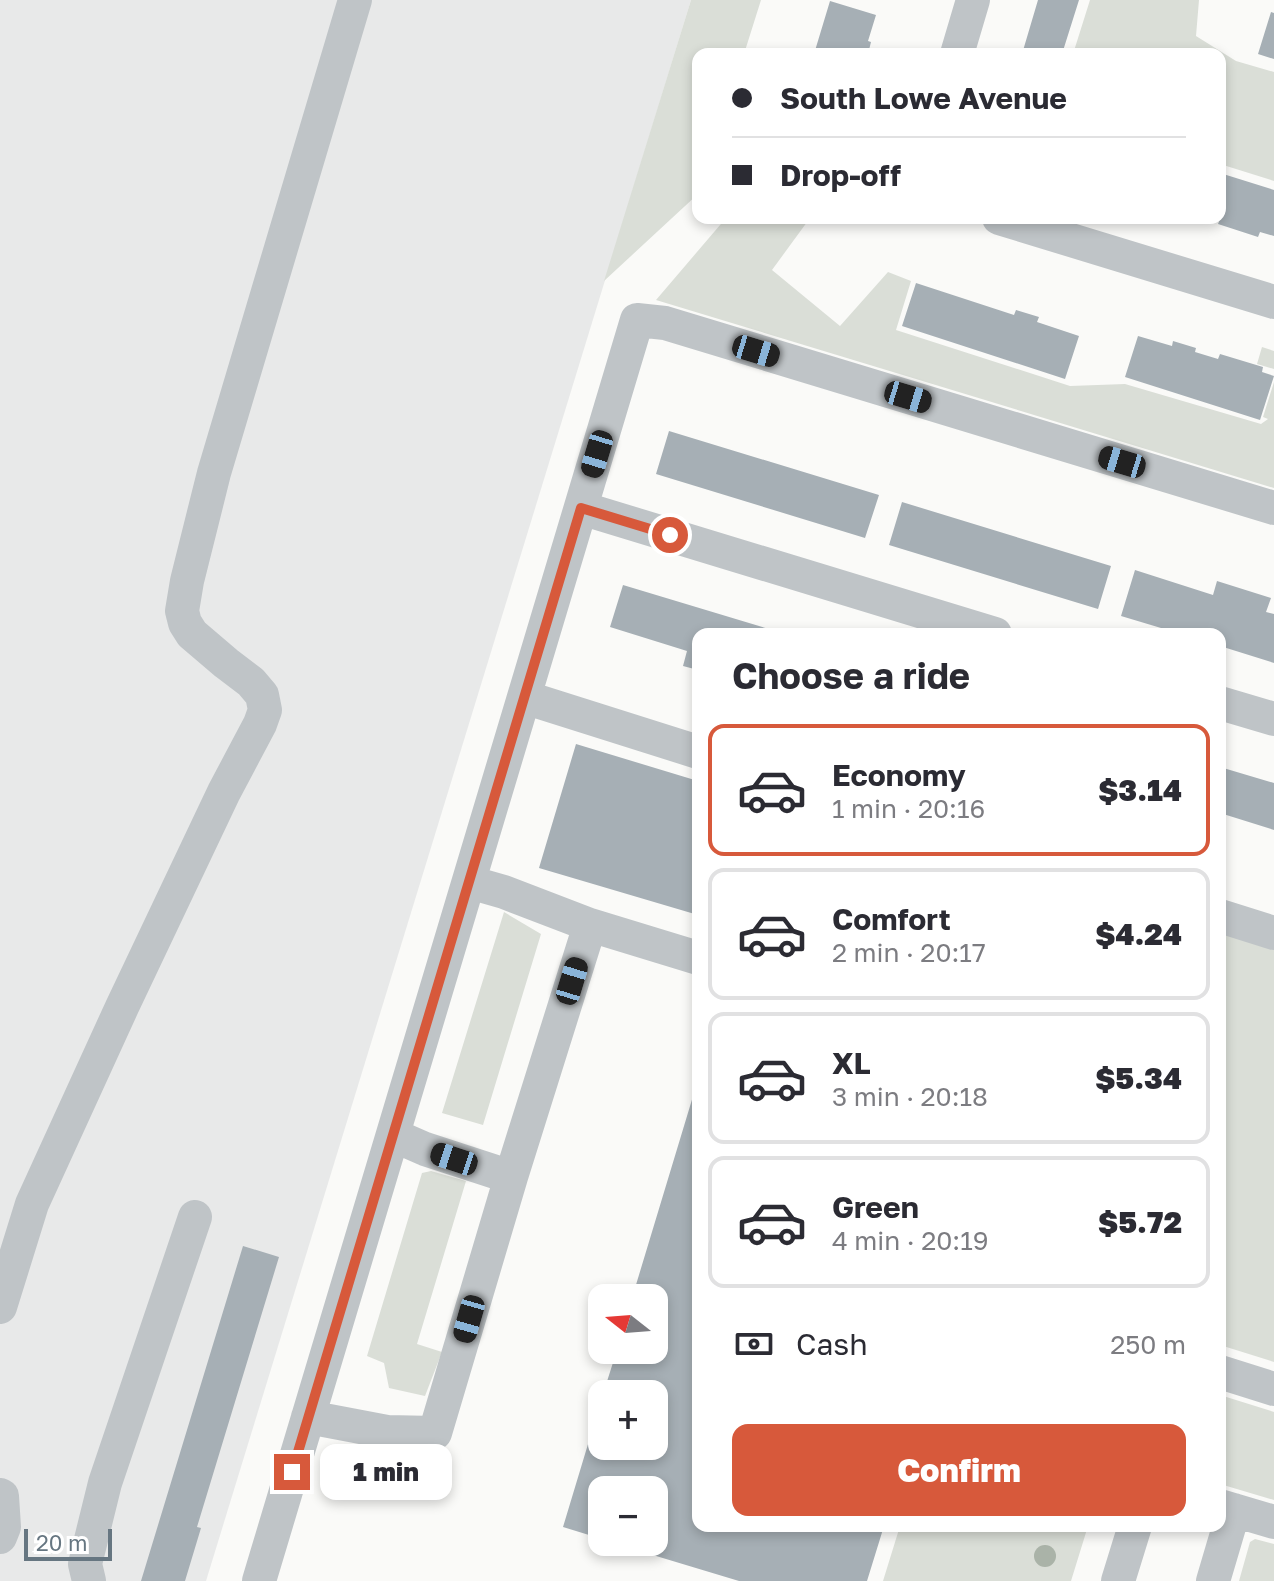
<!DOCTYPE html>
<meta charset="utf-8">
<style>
:root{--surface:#fff;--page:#f2f2f3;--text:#2b2b33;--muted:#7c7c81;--line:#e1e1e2;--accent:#d7593b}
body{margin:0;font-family:"Golos Text",sans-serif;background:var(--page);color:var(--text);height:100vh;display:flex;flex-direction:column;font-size:30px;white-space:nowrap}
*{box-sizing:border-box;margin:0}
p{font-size:26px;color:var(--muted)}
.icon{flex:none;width:44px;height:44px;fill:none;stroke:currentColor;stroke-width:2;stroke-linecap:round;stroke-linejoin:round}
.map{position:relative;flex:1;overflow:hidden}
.side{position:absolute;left:692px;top:628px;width:534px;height:904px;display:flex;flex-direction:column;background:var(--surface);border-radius:16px;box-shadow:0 4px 12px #0003}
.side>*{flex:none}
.top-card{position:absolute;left:692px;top:48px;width:534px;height:176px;border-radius:16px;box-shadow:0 4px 12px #0003;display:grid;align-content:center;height:176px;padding:0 40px;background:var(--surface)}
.needle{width:52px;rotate:287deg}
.fabs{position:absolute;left:588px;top:1284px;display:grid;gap:16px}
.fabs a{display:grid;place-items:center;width:80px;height:80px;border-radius:16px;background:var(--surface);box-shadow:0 4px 12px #0003;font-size:40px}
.scale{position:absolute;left:24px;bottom:20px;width:88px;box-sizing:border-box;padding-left:8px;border:4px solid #667681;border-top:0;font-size:22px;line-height:28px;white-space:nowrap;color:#667681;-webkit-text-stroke:6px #fff;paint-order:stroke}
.end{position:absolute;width:36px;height:36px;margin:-18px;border:10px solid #d7593b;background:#fff;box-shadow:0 0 0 4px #fff}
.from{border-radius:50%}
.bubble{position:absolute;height:56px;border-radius:16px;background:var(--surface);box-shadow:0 4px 12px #0003;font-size:26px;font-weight:800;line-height:56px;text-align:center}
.car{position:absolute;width:24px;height:48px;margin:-24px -12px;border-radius:10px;box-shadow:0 0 6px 2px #0007;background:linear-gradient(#222 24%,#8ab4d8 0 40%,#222 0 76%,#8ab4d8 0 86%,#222 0)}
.top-card b{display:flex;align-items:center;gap:28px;height:76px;font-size:30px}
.top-card b+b{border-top:2px solid var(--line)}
.top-card i{width:20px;height:20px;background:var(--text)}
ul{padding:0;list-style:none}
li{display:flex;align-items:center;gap:24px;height:132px;margin:0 16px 12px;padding:0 24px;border:4px solid var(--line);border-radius:16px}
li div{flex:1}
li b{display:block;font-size:30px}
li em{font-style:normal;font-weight:800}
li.current{border-color:var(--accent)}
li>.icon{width:72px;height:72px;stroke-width:1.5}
h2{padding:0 40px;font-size:36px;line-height:96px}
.pay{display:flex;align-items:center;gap:20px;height:88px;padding:0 40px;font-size:30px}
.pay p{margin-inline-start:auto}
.primary-button{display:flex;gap:16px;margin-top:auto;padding:16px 40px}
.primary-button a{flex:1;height:92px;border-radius:16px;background:var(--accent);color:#fff;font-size:32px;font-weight:800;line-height:92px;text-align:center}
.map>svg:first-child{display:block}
</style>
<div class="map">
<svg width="1274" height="1581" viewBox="0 0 1274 1581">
<rect width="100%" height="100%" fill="#fafaf8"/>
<path fill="#e8e9e9" d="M0 0H691L206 1581H0Z"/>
<path fill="#daded7" d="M691 0H761L744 54H698V194L604 281Z
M1090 0H1199L1196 36 1236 61 1274 72V181L1220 164V54H1073Z
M726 218H810L772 270 840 326 888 272 911 281 896 330 1070 386 1125 384 1261 424 1268 419 1263 417 1274 382V488L656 300Z
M1262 347 1274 351V369L1257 364Z
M504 912 541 934 483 1125 442 1113Z
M1220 932 1274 948V1362L1220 1345Z
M431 1171 466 1181 417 1344 442 1352 425 1396 389 1388 384 1363 367 1356 422 1173Z
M1220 1395 1274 1412V1500L1220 1484Z
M900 1526H1088L1071 1581H883Z
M1255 1539 1274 1544V1581H1239L1250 1542Z"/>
<path fill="#a6afb5" d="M1038 0H1079L1062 54H1022Z
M830 1 876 15 868 41 871 42 868 54H814Z
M1271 12 1274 13V59L1258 54Z
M1220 173 1274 190V236L1260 232 1258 237 1218 224 1220 219Z
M916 283 1014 315 1016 310 1039 317 1037 322 1079 336 1065 379 902 326Z
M1138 336 1172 346 1173 341 1196 348 1195 352 1218 359 1220 354 1263 367 1262 372 1274 376 1260 420 1125 377Z
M669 431 879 495 865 538 656 474Z
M902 502 1111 566 1098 609 889 545Z
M1135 570 1213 595 1217 581 1271 598 1266 612 1274 614V663L1220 646V634H1181L1121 616Z
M623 585 782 633V634H698V670L683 666 687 651 610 627Z
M576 744 698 781V915L539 868Z
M1220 767 1274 783V830L1220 813Z
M697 1083 698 1526H884L867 1581H739L613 1543 654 1542V1490H602V1539L563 1527 601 1401 602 1446H654V1394H603L617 1350H654V1298H632Z
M243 1246 279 1257 197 1527 201 1528 185 1581H141Z"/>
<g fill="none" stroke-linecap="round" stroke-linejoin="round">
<path stroke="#bfc4c7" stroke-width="34" d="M957 54 973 0
M999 218 1274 302
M581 508 995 634
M524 697 698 752
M1220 703 1274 719
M1220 916 1274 933
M590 925 698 958
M393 1135 425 1149 511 1177 590 925 504 892 469 882
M0 1307 32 1204 122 1007 224 792 260 724 265 710 262 695 251 682 226 663 192 634 185 623 182 611 187 581 214 473 355 0
M1220 1372 1274 1389
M308 1417 387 1432 435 1433 511 1177
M0 1495 2 1496 4 1527 0 1537
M1220 1506 1274 1522
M89 1581 85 1564 105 1483 195 1217
M259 1581 637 320 665 323 1274 508
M1118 1581 1135 1526
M1213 1581 1234 1510"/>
</g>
<circle fill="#aab3a8" cx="1045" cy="1556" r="11"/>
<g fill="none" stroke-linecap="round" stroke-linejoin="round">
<path stroke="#d7593b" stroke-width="10" d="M292 1472 581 508 670 535"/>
</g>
</svg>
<div class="fabs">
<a><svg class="needle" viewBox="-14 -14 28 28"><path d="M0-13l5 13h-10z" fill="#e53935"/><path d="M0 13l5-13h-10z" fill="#7c7c81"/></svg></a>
<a>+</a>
<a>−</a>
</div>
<div class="scale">20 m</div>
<i class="end from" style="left:670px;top:535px"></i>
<i class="end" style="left:292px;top:1472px"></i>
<div class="bubble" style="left:320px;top:1444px;width:132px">1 min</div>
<i class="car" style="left:756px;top:351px;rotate:107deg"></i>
<i class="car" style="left:908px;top:397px;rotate:107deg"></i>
<i class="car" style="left:597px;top:454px;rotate:197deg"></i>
<i class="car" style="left:1122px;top:462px;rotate:287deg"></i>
<i class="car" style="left:572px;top:981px;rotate:17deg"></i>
<i class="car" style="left:454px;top:1159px;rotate:288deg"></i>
<i class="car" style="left:469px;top:1319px;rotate:196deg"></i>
<div class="top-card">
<b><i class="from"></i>South Lowe Avenue</b>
<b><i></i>Drop-off</b>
</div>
<section class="side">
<h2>Choose a ride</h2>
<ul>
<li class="current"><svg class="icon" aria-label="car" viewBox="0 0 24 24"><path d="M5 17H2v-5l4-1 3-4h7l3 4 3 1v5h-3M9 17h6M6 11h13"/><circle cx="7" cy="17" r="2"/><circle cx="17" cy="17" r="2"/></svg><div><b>Economy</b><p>1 min · 20:16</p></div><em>$3.14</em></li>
<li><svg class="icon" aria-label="car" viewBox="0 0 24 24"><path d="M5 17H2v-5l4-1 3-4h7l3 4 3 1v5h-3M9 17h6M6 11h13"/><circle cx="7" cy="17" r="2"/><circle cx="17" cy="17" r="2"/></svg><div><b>Comfort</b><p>2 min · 20:17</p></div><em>$4.24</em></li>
<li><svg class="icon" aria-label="car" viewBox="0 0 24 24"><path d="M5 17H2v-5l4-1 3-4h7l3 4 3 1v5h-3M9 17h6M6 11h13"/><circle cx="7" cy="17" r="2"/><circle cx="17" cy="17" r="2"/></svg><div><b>XL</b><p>3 min · 20:18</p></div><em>$5.34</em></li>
<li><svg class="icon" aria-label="car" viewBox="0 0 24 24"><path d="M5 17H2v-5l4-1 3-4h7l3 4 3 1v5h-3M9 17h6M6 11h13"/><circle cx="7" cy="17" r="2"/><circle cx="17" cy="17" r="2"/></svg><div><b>Green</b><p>4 min · 20:19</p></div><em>$5.72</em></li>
</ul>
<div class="pay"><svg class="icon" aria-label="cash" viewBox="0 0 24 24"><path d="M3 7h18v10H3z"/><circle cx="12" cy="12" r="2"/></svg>Cash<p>250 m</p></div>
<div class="primary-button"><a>Confirm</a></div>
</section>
</div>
